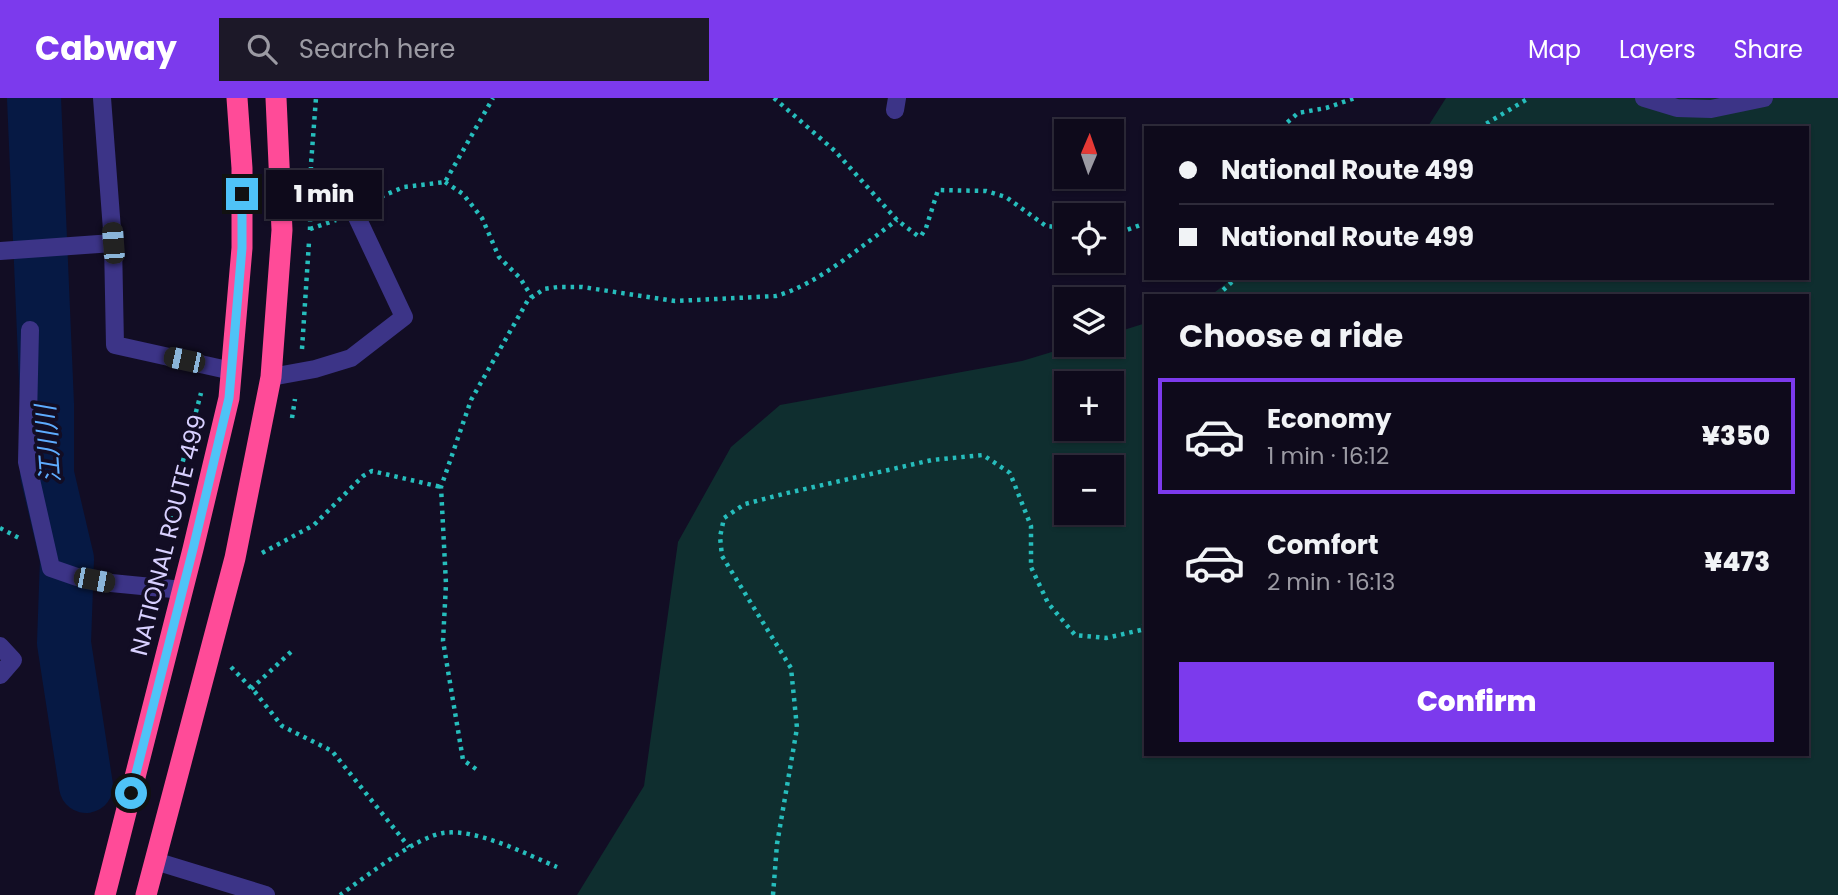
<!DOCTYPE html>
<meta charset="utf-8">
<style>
:root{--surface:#0e0a1b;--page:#1c1828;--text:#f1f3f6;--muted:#9b9aa3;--line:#2e2b3a;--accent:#7c3aed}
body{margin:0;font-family:Poppins,"Noto Sans JP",sans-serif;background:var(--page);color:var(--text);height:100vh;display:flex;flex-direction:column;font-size:26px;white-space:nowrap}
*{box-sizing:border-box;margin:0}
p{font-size:23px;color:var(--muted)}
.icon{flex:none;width:38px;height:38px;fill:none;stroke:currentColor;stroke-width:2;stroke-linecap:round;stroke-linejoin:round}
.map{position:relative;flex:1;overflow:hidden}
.panel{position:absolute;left:1144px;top:196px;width:665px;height:462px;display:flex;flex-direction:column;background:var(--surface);border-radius:0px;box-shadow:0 2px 5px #0004,0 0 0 2px var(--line)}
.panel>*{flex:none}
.hud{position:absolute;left:1144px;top:28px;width:665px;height:154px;border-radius:0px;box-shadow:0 2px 5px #0004,0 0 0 2px var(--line);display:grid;align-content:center;height:154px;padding:0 35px;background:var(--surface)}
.needle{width:46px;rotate:2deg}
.fabs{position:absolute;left:1054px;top:21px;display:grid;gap:14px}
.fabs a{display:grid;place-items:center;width:70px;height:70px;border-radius:0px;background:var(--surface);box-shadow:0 2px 5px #0004,0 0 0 2px var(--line);font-size:35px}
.end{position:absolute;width:32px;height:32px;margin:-16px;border:9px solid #4fc3f7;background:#111;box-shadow:0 0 0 4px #111}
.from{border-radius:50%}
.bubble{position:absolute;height:49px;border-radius:0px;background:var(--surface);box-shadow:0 2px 5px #0004,0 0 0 2px var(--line);font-size:23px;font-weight:800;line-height:49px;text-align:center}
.car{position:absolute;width:21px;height:42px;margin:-21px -10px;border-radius:9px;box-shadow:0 0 5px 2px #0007;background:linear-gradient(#222 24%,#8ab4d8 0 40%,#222 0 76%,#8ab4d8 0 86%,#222 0)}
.hud b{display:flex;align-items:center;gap:24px;height:66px;font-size:26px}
.hud b+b{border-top:2px solid var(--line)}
.hud i{width:18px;height:18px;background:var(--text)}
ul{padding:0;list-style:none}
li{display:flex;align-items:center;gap:21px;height:116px;margin:0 14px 10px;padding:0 21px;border:4px solid transparent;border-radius:0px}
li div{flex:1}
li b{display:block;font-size:26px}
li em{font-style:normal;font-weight:800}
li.selected{border-color:var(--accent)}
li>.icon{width:63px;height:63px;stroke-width:1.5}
h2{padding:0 35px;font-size:32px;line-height:84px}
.cta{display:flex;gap:14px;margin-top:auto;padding:14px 35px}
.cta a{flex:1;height:80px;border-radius:0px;background:var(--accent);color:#fff;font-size:28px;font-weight:800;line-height:80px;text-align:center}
header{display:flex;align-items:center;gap:42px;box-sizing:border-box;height:98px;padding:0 35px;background:var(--accent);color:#fff}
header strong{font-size:33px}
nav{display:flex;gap:38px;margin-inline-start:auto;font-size:24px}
.search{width:490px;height:63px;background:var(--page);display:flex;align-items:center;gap:18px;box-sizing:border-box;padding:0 24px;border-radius:0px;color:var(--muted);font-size:26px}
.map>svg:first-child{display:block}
</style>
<header>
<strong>Cabway</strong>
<div class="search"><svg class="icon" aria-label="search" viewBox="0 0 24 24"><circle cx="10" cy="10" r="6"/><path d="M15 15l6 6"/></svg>Search here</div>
<nav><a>Map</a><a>Layers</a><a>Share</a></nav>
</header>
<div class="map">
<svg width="1838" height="797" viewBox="0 0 1838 797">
<rect width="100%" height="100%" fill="#120d24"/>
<path fill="#0f2e2f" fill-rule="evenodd" d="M1446 0H1838V797H577L644 688 678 444 731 349 780 307 1022 263 1075 247H1111V236L1146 225V656H1808V198H1210L1233 180H1808V30H1427ZM1066 285H1111V331H1066ZM1066 369H1111V415H1066Z"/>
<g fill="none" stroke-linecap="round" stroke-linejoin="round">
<path stroke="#061944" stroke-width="54" d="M34 0 47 306V376L67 461 64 545 86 688"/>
<path stroke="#26bdbc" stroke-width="4.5" stroke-dasharray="3.5 5" stroke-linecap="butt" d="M774 0 835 53 897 122 918 138H921L926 130 938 92 986 93 1006 99 1046 128 1066 130
M1281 30 1298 15 1326 10 1355 0
M1479 30 1529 0
M445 84 463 96 482 120 499 159 520 180 532 199
M373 102 404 89 445 84 493 0
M310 131 336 122
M310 132 311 66 316 0
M1111 133H1124L1146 125
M1217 198 1236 180
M302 251 309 144
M292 320 295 301
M0 430 21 441
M170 430 171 408 201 295
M262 455 314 427 363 378 372 373 441 389
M231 569 255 594 282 628 332 653 409 749
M251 591 294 551
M476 671 463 662 443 543 446 486 441 389 471 302 528 202 544 191 558 189H582L675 203 776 198C817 187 863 147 897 122
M340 797C364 780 416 739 443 735 476 730 526 756 557 769
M773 797 777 746 797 630 791 570 722 458 720 439 724 420 745 406 783 396 932 362 983 357 1010 375 1031 428V469L1048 505 1075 537 1106 540 1141 532 1146 524"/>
<path stroke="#3c3487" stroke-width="18" d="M102 0 113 145 115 247 232 273
M1644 0 1677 10 1711 11 1764 0
M895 12 897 0
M0 153 113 145
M30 232 27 364 51 470 77 479 111 485 183 492
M271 279 315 271 351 260 404 219 355 115
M0 548 13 562 0 577
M155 763 266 797"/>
<path stroke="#ff4b98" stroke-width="21" d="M105 797 193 451 229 300 242 150V70L237 0
M146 797 235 460 271 279 282 132 276 0"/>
</g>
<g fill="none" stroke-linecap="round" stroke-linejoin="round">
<path stroke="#4fc3f7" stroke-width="9" d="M131 695 193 451 229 300 242 150V96"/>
</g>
<g text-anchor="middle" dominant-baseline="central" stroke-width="7" stroke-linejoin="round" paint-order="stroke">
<g font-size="24" fill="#d8d0ff" stroke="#120d24">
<text transform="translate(168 437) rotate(-76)">NATIONAL ROUTE 499</text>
</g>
<g font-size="26" font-style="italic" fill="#5eacff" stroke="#120d24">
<text transform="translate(48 346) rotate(-94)">江川川</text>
</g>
</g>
</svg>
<div class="fabs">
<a><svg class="needle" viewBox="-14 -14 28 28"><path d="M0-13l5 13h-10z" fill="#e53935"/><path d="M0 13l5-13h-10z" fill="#9b9aa3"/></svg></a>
<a><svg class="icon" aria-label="locate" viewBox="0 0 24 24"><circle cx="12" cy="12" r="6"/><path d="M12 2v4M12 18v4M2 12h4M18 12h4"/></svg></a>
<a><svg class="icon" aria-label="layers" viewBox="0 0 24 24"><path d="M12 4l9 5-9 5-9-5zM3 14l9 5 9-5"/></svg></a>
<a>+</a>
<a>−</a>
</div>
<i class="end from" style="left:131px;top:695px"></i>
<i class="end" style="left:242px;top:96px"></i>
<div class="bubble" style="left:266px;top:72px;width:116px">1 min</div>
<i class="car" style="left:113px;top:145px;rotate:356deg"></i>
<i class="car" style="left:184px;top:262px;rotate:282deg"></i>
<i class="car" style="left:94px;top:482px;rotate:101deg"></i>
<div class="hud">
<b><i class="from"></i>National Route 499</b>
<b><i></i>National Route 499</b>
</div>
<section class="panel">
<h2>Choose a ride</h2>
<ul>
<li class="selected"><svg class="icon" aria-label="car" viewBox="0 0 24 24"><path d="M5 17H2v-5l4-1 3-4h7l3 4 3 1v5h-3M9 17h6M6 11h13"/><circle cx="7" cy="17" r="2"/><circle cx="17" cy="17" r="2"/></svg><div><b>Economy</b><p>1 min · 16:12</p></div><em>¥350</em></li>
<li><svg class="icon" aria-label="car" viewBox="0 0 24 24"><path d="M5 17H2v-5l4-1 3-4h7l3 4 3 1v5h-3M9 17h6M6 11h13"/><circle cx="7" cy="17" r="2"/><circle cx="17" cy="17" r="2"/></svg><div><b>Comfort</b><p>2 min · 16:13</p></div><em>¥473</em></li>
</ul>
<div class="cta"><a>Confirm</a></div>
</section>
</div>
